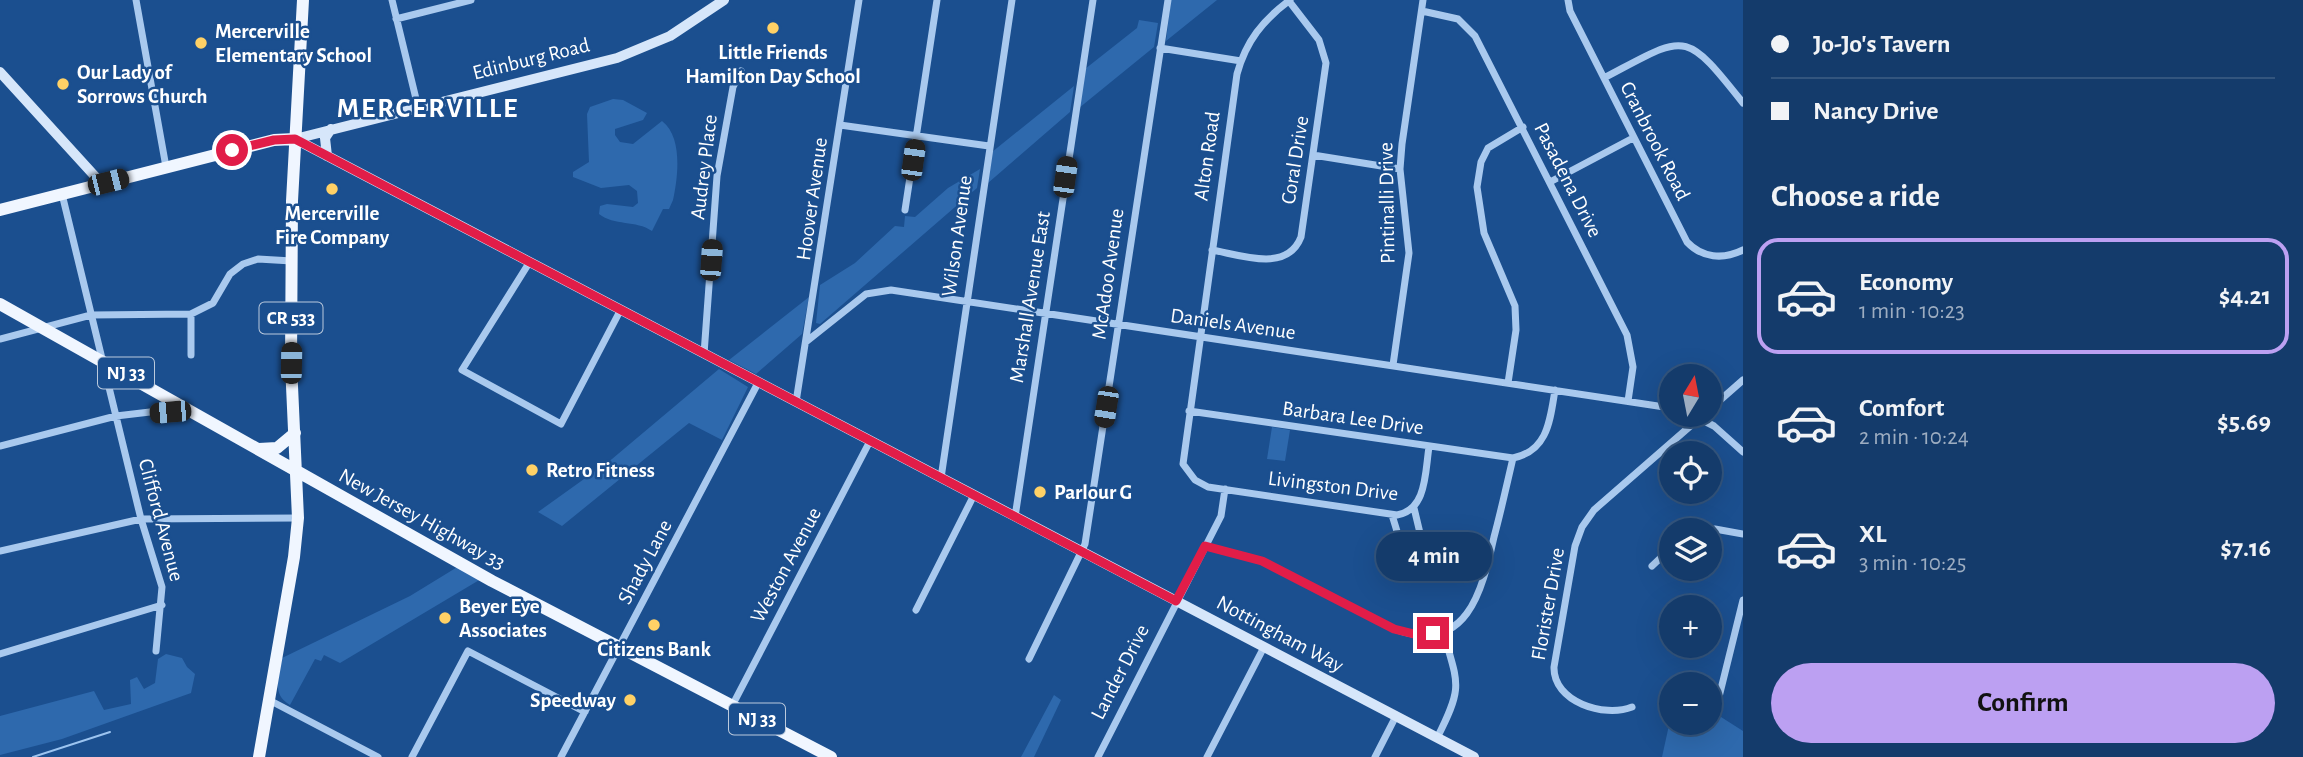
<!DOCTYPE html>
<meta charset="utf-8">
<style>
:root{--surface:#143b6b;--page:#214673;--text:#f1f3f6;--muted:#9dadc1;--line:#33557e;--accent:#bca0f2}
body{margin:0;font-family:"Alegreya Sans",sans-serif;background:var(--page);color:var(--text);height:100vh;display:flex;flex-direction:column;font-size:26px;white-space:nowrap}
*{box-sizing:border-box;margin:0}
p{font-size:23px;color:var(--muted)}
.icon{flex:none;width:38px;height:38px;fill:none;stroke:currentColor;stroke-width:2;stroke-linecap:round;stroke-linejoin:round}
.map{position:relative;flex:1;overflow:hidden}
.panel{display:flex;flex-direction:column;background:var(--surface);width:560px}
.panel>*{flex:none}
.top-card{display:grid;align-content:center;height:154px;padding:0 28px;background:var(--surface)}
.needle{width:46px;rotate:10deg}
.controls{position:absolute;left:1659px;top:364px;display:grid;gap:14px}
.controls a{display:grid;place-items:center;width:63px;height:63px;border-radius:50%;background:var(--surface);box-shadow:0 7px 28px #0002,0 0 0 2px var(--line);font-size:35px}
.end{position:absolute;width:32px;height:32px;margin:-16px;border:9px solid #e11d48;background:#fff;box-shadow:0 0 0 4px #fff}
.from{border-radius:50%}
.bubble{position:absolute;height:49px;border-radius:24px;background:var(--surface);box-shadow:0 7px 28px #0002,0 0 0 2px var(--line);font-size:23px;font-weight:700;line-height:49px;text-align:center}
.car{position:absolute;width:21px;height:42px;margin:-21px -10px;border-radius:9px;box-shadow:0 0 5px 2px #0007;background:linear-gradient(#222 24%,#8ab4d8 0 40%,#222 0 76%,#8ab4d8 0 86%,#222 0)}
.top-card b{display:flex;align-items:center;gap:24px;height:66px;font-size:26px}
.top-card b+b{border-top:2px solid var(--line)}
.top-card i{width:18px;height:18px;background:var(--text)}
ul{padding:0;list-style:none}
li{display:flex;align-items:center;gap:21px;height:116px;margin:0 14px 10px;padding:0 14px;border:4px solid transparent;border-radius:21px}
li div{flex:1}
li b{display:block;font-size:26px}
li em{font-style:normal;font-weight:700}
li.active{border-color:var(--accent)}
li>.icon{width:63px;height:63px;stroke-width:1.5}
h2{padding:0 28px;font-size:32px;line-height:84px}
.action{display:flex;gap:14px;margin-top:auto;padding:14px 28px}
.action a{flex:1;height:80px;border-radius:42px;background:var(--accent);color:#111;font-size:28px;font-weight:700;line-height:80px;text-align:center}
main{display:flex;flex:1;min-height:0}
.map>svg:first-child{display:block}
</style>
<main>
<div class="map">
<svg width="1743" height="757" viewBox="0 0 1743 757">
<rect width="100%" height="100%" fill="#1b4f8f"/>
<path fill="#2e69ad" d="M1171 0H1217L1166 41Z
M1139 20 1158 23 1154 47 1079 108 1085 69 1137 28Z
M1074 86 1070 112 988 183 992 152Z
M613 99 623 100 647 113 643 120 615 129V135L620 142 633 144 662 121C683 137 678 177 673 200L669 209H663L652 231C636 220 614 226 599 214L600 206 607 204 633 207 638 203 637 191 629 185 601 188 573 177V172L589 162 587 114 590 107Z
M980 169 977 188 820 324 816 323 820 285 855 263 895 226 904 227 905 216 915 217 948 188Z
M809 297 802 334 756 374 729 360Z
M719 369 748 387 722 440 689 423 562 526 538 512 612 459Z
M1272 427 1290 430 1285 461 1267 459Z
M459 566 481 579 340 663 324 655 321 661 315 659 290 705C271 694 279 677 282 658L410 596Z
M166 654 182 658 187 667 195 674 191 693 62 739 0 755V716L94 691 104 710 131 704 130 680 137 677 144 689 155 683 158 659Z
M1054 695 1061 700 1034 757H1021Z
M1710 715 1721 717 1743 731V757H1662L1671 716V723H1710Z"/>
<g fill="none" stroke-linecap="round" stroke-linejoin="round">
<path stroke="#9cc4f0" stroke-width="2" d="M33 757 110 732"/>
<path stroke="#a9c9ee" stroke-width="7" d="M136 0 166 167
M392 0 418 107
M1290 0C1263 20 1246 41 1237 74L1183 464 1195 480 1208 487 1397 515C1427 510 1425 472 1429 447
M1568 0 1570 11 1687 242C1702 258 1723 260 1743 250
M1422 11 1458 19 1475 36 1627 335 1633 367 1628 401
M396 19 471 0
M1160 48 1241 61
M1604 78C1686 35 1683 27 1743 103
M840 125 989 146
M1313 155 1400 169
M1550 182 1633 138
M62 194 141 519 162 587 156 651
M905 210 937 0
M1212 250C1241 255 1287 273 1301 237L1326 63 1319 40 1289 1
M529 263 462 370 561 424 620 311
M191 314V355
M0 339 91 315 191 314 213 303 230 274 243 264 258 259 292 261
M807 341 866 294 891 290 1671 408
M704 354 717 176 733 87 741 71
M1393 365 1409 253 1400 169 1402 144 1423 0
M1508 383 1516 330 1515 306 1484 233 1477 187 1481 162 1488 148 1523 127
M796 402 859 0
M1710 409 1743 380
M1189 411 1513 458C1548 451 1550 420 1555 390
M1692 415 1714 426 1743 452
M0 446 116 416 184 408
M941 478 1012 0
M1392 515 1400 541 1413 543 1420 533 1414 508
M1015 517 1093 0
M1705 530 1715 529 1743 534
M1205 546 1262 561 1394 629C1467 656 1482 591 1494 537 1501 511 1507 484 1513 458
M0 551 141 519 298 518
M1652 566 1671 548
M916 610 974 495
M0 654 162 605
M1029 659 1085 544 1168 0
M269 700 378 757
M1718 701 1743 600
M732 706 870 441
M1632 707C1604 718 1553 702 1554 667L1575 546 1582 527 1594 510 1703 415
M1437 738C1464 685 1458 685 1443 631
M412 757 468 651 585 712
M561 757 758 383
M1098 757 1221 516 1225 489
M1207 757 1264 647
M1375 757 1396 716"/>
<path stroke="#d6e6fa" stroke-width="10" d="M0 72 102 184
M295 139 1474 757
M295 139 617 58 670 36 724 0
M327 156 325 138 331 129"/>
<path stroke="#f0f6ff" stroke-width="12" d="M0 210 274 140 295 139
M0 304 492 581 831 757
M259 449 277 448 295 433
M259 757 294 557 298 518 291 364 292 201 303 0"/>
</g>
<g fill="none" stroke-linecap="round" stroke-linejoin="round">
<path stroke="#e11d48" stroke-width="9" d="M232 150 274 140 295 139 1176 601 1205 546 1262 561 1394 629 1414 634 1433 633"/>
</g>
<g fill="#ffd166" stroke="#1b4f8f" stroke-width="2.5">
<circle cx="773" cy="28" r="7"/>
<circle cx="201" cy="43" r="7"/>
<circle cx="63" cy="84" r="7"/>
<circle cx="332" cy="189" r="7"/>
<circle cx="532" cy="470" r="7"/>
<circle cx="1040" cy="492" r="7"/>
<circle cx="445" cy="618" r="7"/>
<circle cx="654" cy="625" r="7"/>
<circle cx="630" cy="700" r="7"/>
</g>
<g text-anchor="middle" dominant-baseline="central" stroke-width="5" stroke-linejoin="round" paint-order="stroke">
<g fill="#1b4f8f" stroke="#bbcadd" stroke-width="2">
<rect x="259.5" y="302.5" width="63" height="31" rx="5"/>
<rect x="98" y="357.5" width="56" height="31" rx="5"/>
<rect x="729" y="703.5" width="56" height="31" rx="5"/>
</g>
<g font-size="19" font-weight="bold" fill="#fff">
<text x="291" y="318">CR 533</text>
<text x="126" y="373">NJ 33</text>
<text x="757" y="719">NJ 33</text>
</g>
<g font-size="21" font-weight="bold" fill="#fff" stroke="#1b4f8f" text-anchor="start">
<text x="215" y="31">Mercerville<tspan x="215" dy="24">Elementary School</tspan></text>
<text x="773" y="52" text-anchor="middle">Little Friends<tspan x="773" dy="24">Hamilton Day School</tspan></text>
<text x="77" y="72">Our Lady of<tspan x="77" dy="24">Sorrows Church</tspan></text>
<text x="332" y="213" text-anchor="middle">Mercerville<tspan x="332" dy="24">Fire Company</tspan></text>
<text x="546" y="470">Retro Fitness</text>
<text x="1054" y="492">Parlour G</text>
<text x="459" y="606">Beyer Eye<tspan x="459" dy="24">Associates</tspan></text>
<text x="654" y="649" text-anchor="middle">Citizens Bank</text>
<text x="616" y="700" text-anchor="end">Speedway</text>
</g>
<g font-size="21" fill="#fff" stroke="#1b4f8f">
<text transform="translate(531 59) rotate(-14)">Edinburg Road</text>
<text transform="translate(1655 141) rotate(63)">Cranbrook Road</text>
<text transform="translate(1207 156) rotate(-82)">Alton Road</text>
<text transform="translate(1295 160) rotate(-81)">Coral Drive</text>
<text transform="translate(704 167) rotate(-83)">Audrey Place</text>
<text transform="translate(1568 180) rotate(63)">Pasadena Drive</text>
<text transform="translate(812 199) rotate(-82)">Hoover Avenue</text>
<text transform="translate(1387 203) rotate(-91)">Pintinalli Drive</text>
<text transform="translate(957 236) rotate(-82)">Wilson Avenue</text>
<text transform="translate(1108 274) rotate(-82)">McAdoo Avenue</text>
<text transform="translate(1030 297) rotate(-81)">Marshall Avenue East</text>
<text transform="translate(1233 324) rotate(8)">Daniels Avenue</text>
<text transform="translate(1353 418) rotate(8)">Barbara Lee Drive</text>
<text transform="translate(1333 486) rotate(7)">Livingston Drive</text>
<text transform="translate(422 519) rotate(29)">New Jersey Highway 33</text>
<text transform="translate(161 520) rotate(75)">Clifford Avenue</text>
<text transform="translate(645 562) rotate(-62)">Shady Lane</text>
<text transform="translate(786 565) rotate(-62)">Weston Avenue</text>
<text transform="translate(1548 604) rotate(-80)">Florister Drive</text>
<text transform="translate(1280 634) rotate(28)">Nottingham Way</text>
<text transform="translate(1120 672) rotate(-63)">Lander Drive</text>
</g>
<g font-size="28" font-weight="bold" letter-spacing="2" fill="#fff" stroke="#1b4f8f">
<text x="428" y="109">MERCERVILLE</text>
</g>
</g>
</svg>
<div class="controls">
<a><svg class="needle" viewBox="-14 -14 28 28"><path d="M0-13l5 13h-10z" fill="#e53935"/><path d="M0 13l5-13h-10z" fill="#9dadc1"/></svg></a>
<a><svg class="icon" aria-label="locate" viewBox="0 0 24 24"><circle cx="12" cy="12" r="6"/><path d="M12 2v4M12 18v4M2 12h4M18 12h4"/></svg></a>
<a><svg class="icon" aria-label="layers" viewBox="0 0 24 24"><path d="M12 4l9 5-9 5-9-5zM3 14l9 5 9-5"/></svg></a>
<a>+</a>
<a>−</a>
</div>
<i class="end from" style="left:232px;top:150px"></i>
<i class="end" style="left:1433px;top:633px"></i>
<div class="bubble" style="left:1376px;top:532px;width:116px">4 min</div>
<i class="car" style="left:913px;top:160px;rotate:8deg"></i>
<i class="car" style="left:1065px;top:177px;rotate:8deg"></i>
<i class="car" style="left:108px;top:182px;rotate:76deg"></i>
<i class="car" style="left:711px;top:260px;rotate:4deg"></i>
<i class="car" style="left:291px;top:363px;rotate:1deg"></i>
<i class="car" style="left:1106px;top:407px;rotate:189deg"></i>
<i class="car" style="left:170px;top:412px;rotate:265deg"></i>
</div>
<section class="panel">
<div class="top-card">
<b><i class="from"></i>Jo-Jo's Tavern</b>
<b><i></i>Nancy Drive</b>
</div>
<h2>Choose a ride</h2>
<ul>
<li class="active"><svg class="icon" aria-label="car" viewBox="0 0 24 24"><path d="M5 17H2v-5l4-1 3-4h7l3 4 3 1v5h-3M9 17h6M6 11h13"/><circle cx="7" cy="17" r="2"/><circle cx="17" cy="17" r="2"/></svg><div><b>Economy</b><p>1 min · 10:23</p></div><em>$4.21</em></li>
<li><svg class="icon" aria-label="car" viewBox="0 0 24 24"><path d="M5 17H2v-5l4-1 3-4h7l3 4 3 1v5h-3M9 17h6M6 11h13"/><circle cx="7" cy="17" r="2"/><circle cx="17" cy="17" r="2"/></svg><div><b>Comfort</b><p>2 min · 10:24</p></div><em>$5.69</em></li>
<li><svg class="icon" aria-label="car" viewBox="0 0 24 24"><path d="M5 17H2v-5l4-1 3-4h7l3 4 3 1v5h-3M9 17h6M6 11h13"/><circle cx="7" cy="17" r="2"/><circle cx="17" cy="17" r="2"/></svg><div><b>XL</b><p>3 min · 10:25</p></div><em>$7.16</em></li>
</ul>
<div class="action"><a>Confirm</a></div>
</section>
</main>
